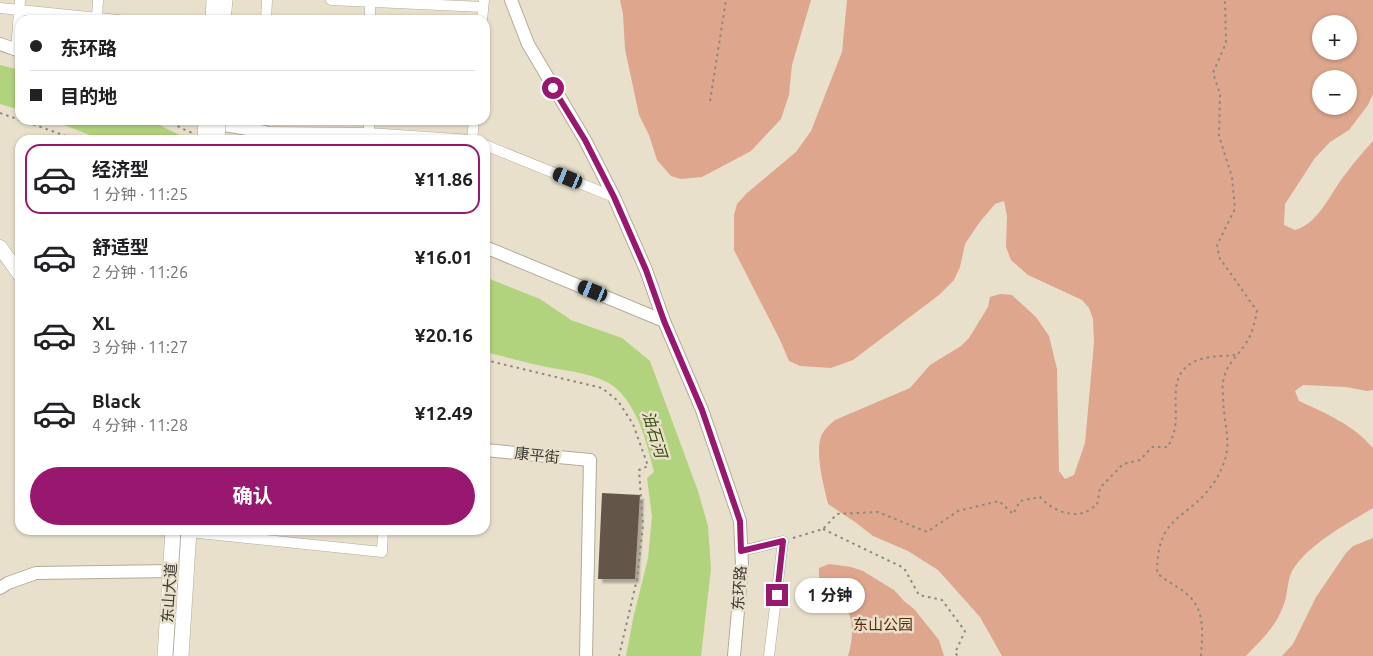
<!DOCTYPE html>
<html lang="zh">
<meta charset="utf-8">
<style>
:root{--surface:#fff;--page:#f6f6f6;--text:#202124;--muted:#757577;--line:#e0e0e0;--accent:#98186f}
body{margin:0;font-family:Ubuntu,"Noto Sans SC",sans-serif;background:var(--page);color:var(--text);height:100vh;display:flex;flex-direction:column;font-size:19px;white-space:nowrap}
*{box-sizing:border-box;margin:0}
p{font-size:16px;color:var(--muted)}
.icon{flex:none;width:28px;height:28px;fill:none;stroke:currentColor;stroke-width:2;stroke-linecap:round;stroke-linejoin:round}
.map{position:relative;flex:1;overflow:hidden}
.sheet{position:absolute;left:15px;top:135px;width:475px;height:400px;display:flex;flex-direction:column;background:var(--surface);border-radius:15px;box-shadow:0 1px 4px #0004}
.sheet>*{flex:none}
.hud{position:absolute;left:15px;top:15px;width:475px;height:110px;border-radius:15px;box-shadow:0 1px 4px #0004;display:grid;align-content:center;height:110px;padding:0 15px;background:var(--surface)}
.fabs{position:absolute;left:1312px;top:15px;display:grid;gap:10px}
.fabs a{display:grid;place-items:center;width:45px;height:45px;border-radius:50%;background:var(--surface);box-shadow:0 1px 4px #0004;font-size:25px}
.end{position:absolute;width:22px;height:22px;margin:-11px;border:6px solid #98186f;background:#fff;box-shadow:0 0 0 2px #fff}
.from{border-radius:50%}
.bubble{position:absolute;height:35px;border-radius:18px;background:var(--surface);box-shadow:0 1px 4px #0004;font-size:16px;font-weight:700;line-height:35px;text-align:center}
.car{position:absolute;width:15px;height:30px;margin:-15px -8px;border-radius:6px;box-shadow:0 0 4px 1px #0007;background:linear-gradient(#222 24%,#8ab4d8 0 40%,#222 0 76%,#8ab4d8 0 86%,#222 0)}
.hud b{display:flex;align-items:center;gap:18px;height:48px;font-size:19px}
.hud b+b{border-top:1px solid var(--line)}
.hud i{width:12px;height:12px;background:var(--text)}
ul{padding:9px 0 0;list-style:none}
li{display:flex;align-items:center;gap:15px;height:70px;margin:0 10px 8px;padding:0 5px;border:2px solid transparent;border-radius:15px}
li div{flex:1}
li b{display:block;font-size:19px}
li em{font-style:normal;font-weight:700}
li.active{border-color:var(--accent)}
li>.icon{width:45px;height:45px;stroke-width:1.5}
.action{display:flex;gap:10px;margin-top:auto;padding:10px 15px}
.action a{flex:1;height:58px;border-radius:30px;background:var(--accent);color:#fff;font-size:20px;font-weight:700;line-height:58px;text-align:center}
.map>svg:first-child{display:block}
</style>
<div class="map">
<svg width="1373" height="656" viewBox="0 0 1373 656">
<defs>
<filter id="shadow"><feDropShadow dx="4" dy="4" stdDeviation="1" flood-color="#0004"/></filter>
</defs>
<rect width="100%" height="100%" fill="#e9e0cc"/>
<path fill="#dda68d" fill-rule="evenodd" d="M620 0H811L792 65 789 95 781 119 751 151 702 177 681 179 671 176 657 160 649 135 639 115 625 49 623 14Z
M847 0H1373V94L1368 105 1349 130 1330 142 1315 158 1285 204 1284 225 1295 230C1320 223 1331 191 1347 172 1355 161 1364 151 1373 141V390L1367 391 1346 387 1303 385 1295 391 1299 401C1327 414 1352 424 1373 448V508C1347 524 1308 544 1292 571 1287 581 1288 594 1284 604 1276 627 1262 639 1246 656H1002L980 617 938 570 908 551 873 536 855 522 828 504C824 487 814 451 822 434 826 428 830 424 835 420L910 388 930 365 961 346 969 338 988 307 990 297 1000 294 1012 295 1036 317 1049 336 1057 369 1059 471 1065 479 1074 475 1085 443 1094 343 1093 319 1089 308 1082 300 1028 275 1011 260 1006 247 1007 216 1004 201 995 204 979 223 965 244 960 267 954 280 939 295 853 360 831 368 800 366 789 361 780 340 734 250V215L737 204 747 193 796 152 811 131 842 52ZM1321 24H1349V51H1321ZM1321 79H1349V106H1321Z
M1373 538V656H1282L1293 644 1316 597 1346 553 1353 546Z
M829 564 851 567 863 571 894 590 904 601 914 609 939 640 944 656H848C852 643 855 623 847 610 845 607 841 605 838 602 825 590 818 587 819 568Z"/>
<path fill="#b2d37d" d="M0 65 20 70V110L0 104Z
M51 120H149L190 140H103Z
M485 277 540 299 571 320 622 338 650 361 698 491 708 526 711 569 701 656H626L633 619 648 558 652 517 647 478 654 472C647 444 640 414 620 392 602 372 562 371 537 365 520 361 502 356 485 352Z"/>
<path fill="#645648" filter="url(#shadow)" d="M602 493 640 495 635 579H598Z"/>
<g fill="none" stroke-linecap="round" stroke-linejoin="round">
<defs>
<path id="minor" d="M331 0 483 7
M0 8 118 20
M97 18 98 0
M266 20 267 0
M370 20V0
M482 20 484 0
M16 50 20 0
M369 120V133L471 140
M265 132 369 133V138
M472 140 474 120
M485 145 614 197
M189 532 382 552 383 530
M741 551 783 541 769 656"/>
<path id="tertiary" d="M511 0 528 44 585 140 614 197 646 270 664 321 702 410 726 480 740 521 742 565 734 656
M0 44 20 51
M218 124 265 132 272 140
M485 247 664 321
M485 450 590 460 586 656
M0 588 8 583 36 573 170 571"/>
<path id="secondary" d="M0 247 20 275"/>
<path id="primary" d="M213 20 214 0
M223 20 225 0
M165 656 173 530
M181 656 189 530"/>
</defs>
<use href="#minor" stroke="#b3ab98" stroke-width="11"/>
<use href="#tertiary" stroke="#b3ab98" stroke-width="14"/>
<use href="#secondary" stroke="#b3ab98" stroke-width="15"/>
<use href="#primary" stroke="#b3ab98" stroke-width="16"/>
<path stroke="#8e887b" stroke-width="2" stroke-dasharray="2.5 4" stroke-linecap="butt" d="M710 101 726 0
M0 113 20 120
M21 120 77 140
M166 120 187 131 193 133
M485 360 602 388 618 401 633 424 648 466 639 470 643 525 637 579 619 656
M823 529 904 568 919 595 942 600 965 631 955 653 958 656
M793 538 823 529 837 514 878 512 927 532 958 511 999 501 1013 514 1020 501 1040 497C1049 508 1068 517 1083 513 1087 512 1093 507 1097 505L1100 488 1123 464 1140 460 1152 447H1168C1170 442 1173 437 1174 432 1181 406 1163 371 1201 359 1212 356 1225 356 1236 355
M1201 656C1202 636 1206 612 1189 596 1180 587 1167 582 1157 573 1157 512 1188 522 1215 481 1236 447 1224 432 1223 397 1223 392 1222 386 1223 382 1226 364 1237 357 1246 343 1252 334 1255 322 1257 311L1219 257 1217 245 1235 209 1232 177 1219 136 1220 94 1213 73 1226 43 1225 0"/>
<use href="#minor" stroke="#fff" stroke-width="10"/>
<use href="#tertiary" stroke="#fff" stroke-width="12"/>
<use href="#secondary" stroke="#fff" stroke-width="14"/>
<use href="#primary" stroke="#fff" stroke-width="15"/>
<defs>
<path id="primary-bridge" d="M205 140 206 120
M217 140 218 120"/>
</defs>
<use href="#primary-bridge" stroke="#b3ab98" stroke-width="16" stroke-linecap="butt"/>
<use href="#primary-bridge" stroke="#fff" stroke-width="15"/>
</g>
<g fill="none" stroke-linecap="round" stroke-linejoin="round">
<path stroke="#98186f" stroke-width="6" d="M553 88 585 140 614 197 646 270 664 321 702 410 726 480 740 521 741 551 783 541 777 595"/>
</g>
<g text-anchor="middle" dominant-baseline="central" stroke-width="5" stroke-linejoin="round" paint-order="stroke">
<g font-size="15" fill="#3c3831" stroke="#e9e0cc">
<text transform="translate(537 455) rotate(6)">康平街</text>
<text transform="translate(739 588) rotate(-86)">东环路</text>
<text transform="translate(169 593) rotate(-86)">东山大道</text>
</g>
<g font-size="15" fill="#5d2709" stroke="#e9e0cc">
<text x="883" y="624">东山公园</text>
</g>
<g font-size="16" font-style="italic" fill="#3a4e11" stroke="#e9e0cc">
<text transform="translate(655 434) rotate(73)">油石河</text>
</g>
</g>
</svg>
<div class="fabs">
<a>+</a>
<a>−</a>
</div>
<i class="end from" style="left:553px;top:88px"></i>
<i class="end" style="left:777px;top:595px"></i>
<div class="bubble" style="left:795px;top:578px;width:70px">1 分钟</div>
<i class="car" style="left:568px;top:178px;rotate:292deg"></i>
<i class="car" style="left:593px;top:291px;rotate:292deg"></i>
<div class="hud">
<b><i class="from"></i>东环路</b>
<b><i></i>目的地</b>
</div>
<section class="sheet">
<ul>
<li class="active"><svg class="icon" aria-label="car" viewBox="0 0 24 24"><path d="M5 17H2v-5l4-1 3-4h7l3 4 3 1v5h-3M9 17h6M6 11h13"/><circle cx="7" cy="17" r="2"/><circle cx="17" cy="17" r="2"/></svg><div><b>经济型</b><p>1 分钟 · 11:25</p></div><em>¥11.86</em></li>
<li><svg class="icon" aria-label="car" viewBox="0 0 24 24"><path d="M5 17H2v-5l4-1 3-4h7l3 4 3 1v5h-3M9 17h6M6 11h13"/><circle cx="7" cy="17" r="2"/><circle cx="17" cy="17" r="2"/></svg><div><b>舒适型</b><p>2 分钟 · 11:26</p></div><em>¥16.01</em></li>
<li><svg class="icon" aria-label="car" viewBox="0 0 24 24"><path d="M5 17H2v-5l4-1 3-4h7l3 4 3 1v5h-3M9 17h6M6 11h13"/><circle cx="7" cy="17" r="2"/><circle cx="17" cy="17" r="2"/></svg><div><b>XL</b><p>3 分钟 · 11:27</p></div><em>¥20.16</em></li>
<li><svg class="icon" aria-label="car" viewBox="0 0 24 24"><path d="M5 17H2v-5l4-1 3-4h7l3 4 3 1v5h-3M9 17h6M6 11h13"/><circle cx="7" cy="17" r="2"/><circle cx="17" cy="17" r="2"/></svg><div><b>Black</b><p>4 分钟 · 11:28</p></div><em>¥12.49</em></li>
</ul>
<div class="action"><a>确认</a></div>
</section>
</div>
